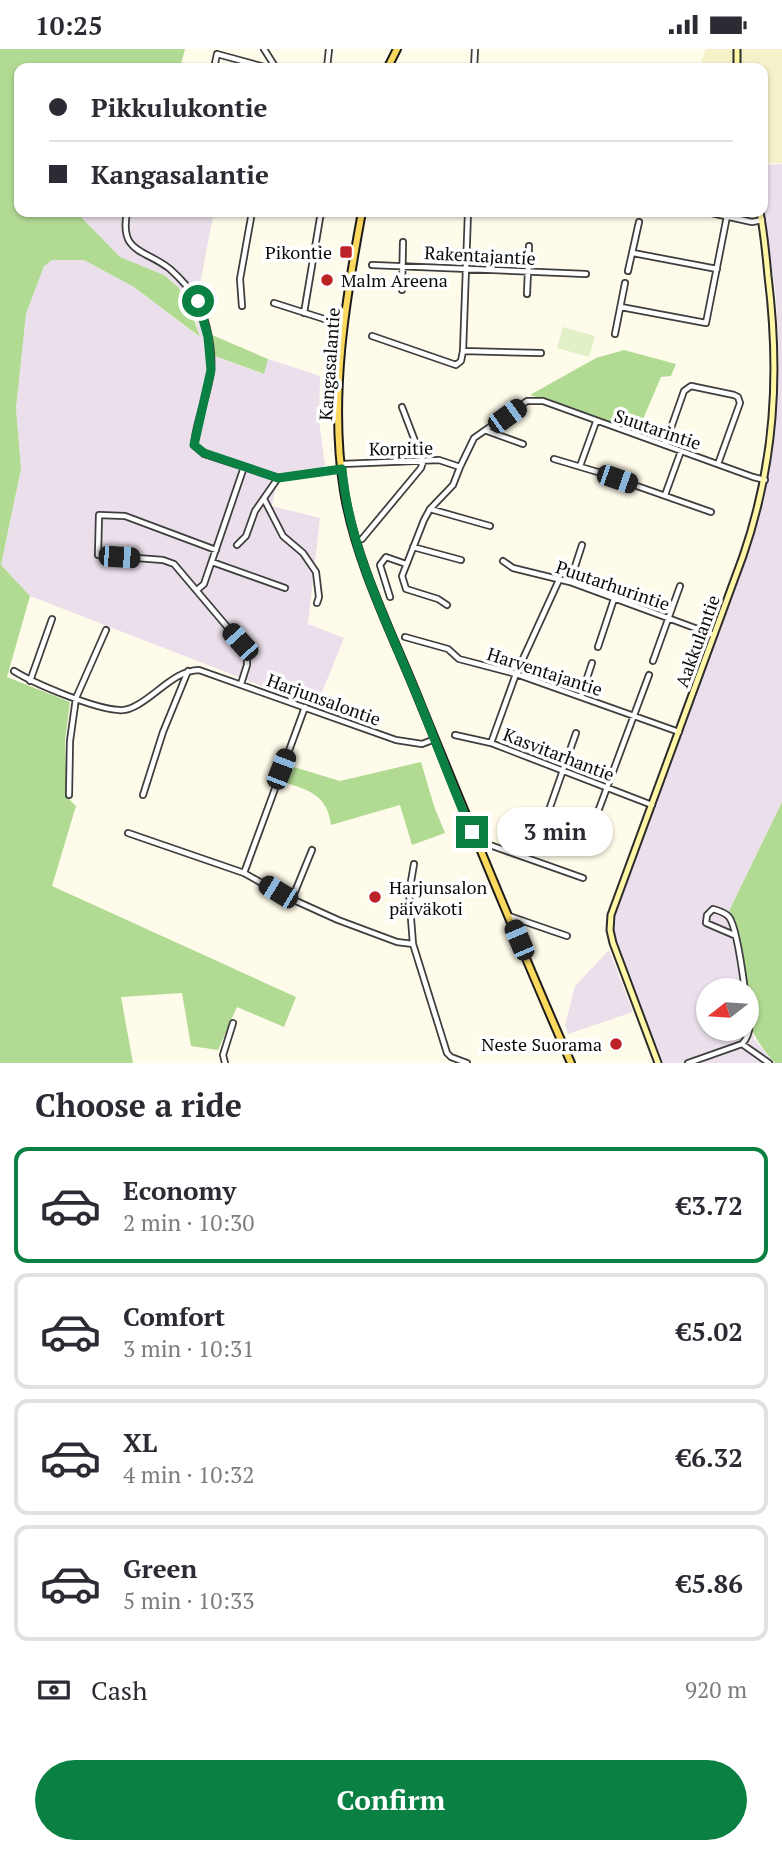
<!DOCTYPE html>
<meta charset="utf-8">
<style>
:root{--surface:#fff;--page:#f7f7f7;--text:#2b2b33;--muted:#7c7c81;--line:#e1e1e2;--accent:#0b8043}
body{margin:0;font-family:"PT Serif",serif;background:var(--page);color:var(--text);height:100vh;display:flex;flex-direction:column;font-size:26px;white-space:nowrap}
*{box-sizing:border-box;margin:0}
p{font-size:23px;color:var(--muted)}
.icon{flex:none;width:38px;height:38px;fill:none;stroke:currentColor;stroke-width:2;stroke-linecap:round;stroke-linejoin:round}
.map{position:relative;height:1014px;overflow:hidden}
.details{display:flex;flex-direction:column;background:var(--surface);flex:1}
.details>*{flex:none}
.hud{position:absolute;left:14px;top:14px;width:754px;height:154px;border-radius:14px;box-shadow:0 2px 5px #0004;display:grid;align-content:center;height:154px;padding:0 35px;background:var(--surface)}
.needle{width:46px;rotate:253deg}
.fabs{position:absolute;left:696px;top:929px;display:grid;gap:14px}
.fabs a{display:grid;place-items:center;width:63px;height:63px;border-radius:50%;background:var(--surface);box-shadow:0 2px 5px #0004;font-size:35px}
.end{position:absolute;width:32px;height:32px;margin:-16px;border:9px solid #0b8043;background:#fff;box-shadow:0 0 0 4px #fff}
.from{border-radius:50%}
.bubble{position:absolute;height:49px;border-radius:24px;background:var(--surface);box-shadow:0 2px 5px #0004;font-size:23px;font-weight:700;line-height:49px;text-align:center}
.car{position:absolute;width:21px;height:42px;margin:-21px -10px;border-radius:9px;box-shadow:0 0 5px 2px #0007;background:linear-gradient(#222 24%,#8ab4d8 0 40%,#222 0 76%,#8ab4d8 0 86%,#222 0)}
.hud b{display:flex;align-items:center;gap:24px;height:66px;font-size:26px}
.hud b+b{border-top:2px solid var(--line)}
.hud i{width:18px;height:18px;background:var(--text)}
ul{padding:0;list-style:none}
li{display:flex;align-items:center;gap:21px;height:116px;margin:0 14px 10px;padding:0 21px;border:4px solid var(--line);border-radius:14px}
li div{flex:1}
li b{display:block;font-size:26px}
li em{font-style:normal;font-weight:700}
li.current{border-color:var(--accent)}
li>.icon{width:63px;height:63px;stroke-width:1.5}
h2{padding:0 35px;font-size:32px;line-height:84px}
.pay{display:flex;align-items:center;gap:18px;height:77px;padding:0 35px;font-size:26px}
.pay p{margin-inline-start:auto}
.action{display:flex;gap:14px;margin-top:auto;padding:14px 35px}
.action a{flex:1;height:80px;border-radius:42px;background:var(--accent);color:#fff;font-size:28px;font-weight:700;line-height:80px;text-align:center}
.status{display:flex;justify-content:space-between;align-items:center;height:49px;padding:0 35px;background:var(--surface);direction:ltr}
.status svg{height:19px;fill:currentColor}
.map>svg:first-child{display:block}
</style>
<div class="status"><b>10:25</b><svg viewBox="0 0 49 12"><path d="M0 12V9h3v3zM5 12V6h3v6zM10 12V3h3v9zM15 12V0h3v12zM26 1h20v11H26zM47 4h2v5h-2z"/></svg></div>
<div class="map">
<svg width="782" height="1014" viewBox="0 0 782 1014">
<rect width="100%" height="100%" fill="#fffbea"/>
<path fill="#eadfeb" d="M782 115V753L729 862 744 941 709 942V980H747V956L754 990 775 1014H658L613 894 611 866 743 512 757 474 767 432 774 384 779 308 776 249 763 156V116Z
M76 163H214L198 245 212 286 215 307 263 325 268 310 320 327 319 371 326 425 278 429 272 457 320 469 308 575 344 589 316 658 30 547 1 516 21 420 16 359 26 265 44 217 51 211H84L134 238 199 288 196 271 178 238 164 226 120 208Z
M609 901 633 963 568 985 565 976 575 937Z"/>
<path fill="#f5f2ca" d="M706 0H782V114H763V19H699Z"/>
<path fill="#b1da93" d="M0 0H185L180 19H19V163H76L120 208 164 226 178 238 189 256 200 288 134 238 84 211H52L44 217 26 265 16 359 21 420 1 516 30 547 7 628 70 653 65 692 67 748 76 757 52 837 296 948 284 978 237 958 218 1001 191 997 182 944 121 948 133 1014H0Z
M212 286 268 310 264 325 215 307Z
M624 301 676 315 671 327 661 328 638 382 530 346 596 309Z
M421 713 434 757 445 784 412 796 400 756 331 776C327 744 307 741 281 732L287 716 340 732Z
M782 753V1014H775C752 987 747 978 747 942L744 941 729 862Z"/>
<path fill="#e1f0c6" d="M563 278 595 287 589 308 557 299Z"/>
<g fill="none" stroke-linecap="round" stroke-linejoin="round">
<defs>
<path id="street" d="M264 0 276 19
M214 19 217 5 268 19
M327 19 329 0
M474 19 475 0
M127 163C119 205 145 200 170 220 179 228 193 243 198 253 207 272 213 302 211 322 208 347 196 371 194 396L204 405 278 429 341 420
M707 163 752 173 762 171
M633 204 717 220
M372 216 586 225
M628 222 639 173
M402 241 403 193
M527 245 529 197
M274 254 343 276
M242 257 240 230 252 163
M621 258 706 274 727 167
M304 264 321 163
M615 285 625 234
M372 287 456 316 461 312 463 302 541 304
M463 302 468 163
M487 382 523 395
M665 396 684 342 691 337 734 346 738 348 740 354 718 415
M554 410 601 424
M342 415 439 411 460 418 474 389 527 352H543L753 428 765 431
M580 417 596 373
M617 430 711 463
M665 446 681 402
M264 450 283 487 303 504 316 523 319 548 317 554
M430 460 490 477
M362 490 421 419 423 413 402 358
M237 496 246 487 255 462 278 429
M413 498 461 511
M216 501 125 467 99 466 98 506 163 511 174 515 240 593 247 607V616L241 635
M503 512 513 519 570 533 714 586
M212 513 285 539
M570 533 582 496
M197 541 204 535 244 418
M390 548 380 516 386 508 406 515
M447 556 438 550 406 540 402 527 424 471 430 460 453 436 460 418
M405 588 448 600 459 610 516 625 679 683
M598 598 614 550
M653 612 680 537
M14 622C35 635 95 660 119 661 126 662 134 658 139 655 158 644 177 621 199 621L396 691 422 695 435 690
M30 632 52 570
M581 647 592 614
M455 686 491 694 652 756
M491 694 516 625 559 531
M69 746 70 692 76 649 106 581
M143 746 163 683 188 622
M549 761 576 684
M576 766 591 771 596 768 649 626
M128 784 244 824 285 847 338 871 397 893 413 895 447 1004 451 1008 467 1014
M479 797 487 795 583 829
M244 824 305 658
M292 850 312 801
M509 867 567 887
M734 886 706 874 707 866 713 860C719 862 725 863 729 868 737 878 743 927 745 942
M413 895 409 844 414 815
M742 995C753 983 750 968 747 952
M225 1014 223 1006 233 974
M688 1014 742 995 769 1014"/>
<path id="secondary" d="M737 19V0
M658 1014 613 894 610 881 611 866 743 507C775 414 780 324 768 227 766 205 764 184 760 163"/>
<path id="primary" d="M388 18 397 0
M362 163C345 254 329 350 344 442 356 515 394 588 421 656 470 776 519 896 571 1014"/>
</defs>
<use href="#street" stroke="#3e3e3e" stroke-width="8"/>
<use href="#secondary" stroke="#2d2d2d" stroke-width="9"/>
<use href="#primary" stroke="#1c1c1c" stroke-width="10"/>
<use href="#street" stroke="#fff" stroke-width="4.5"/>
<use href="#secondary" stroke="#fff7a5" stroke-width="5"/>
<use href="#primary" stroke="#fbd85e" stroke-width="6"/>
</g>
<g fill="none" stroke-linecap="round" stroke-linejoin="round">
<path stroke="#0b8043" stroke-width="9" d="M198 252 208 288 211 321 194 396 204 404 278 429 342 420C349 498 386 572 416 644 435 690 452 738 472 783"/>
</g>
<g fill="#bd2226" stroke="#fff" stroke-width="2.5">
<rect x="339" y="196" width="14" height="14" rx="3.5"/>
<circle cx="327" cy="231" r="7"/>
<circle cx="375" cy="848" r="7"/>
<circle cx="616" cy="995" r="7"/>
</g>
<g text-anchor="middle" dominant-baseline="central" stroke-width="7" stroke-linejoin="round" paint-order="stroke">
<g font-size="18" fill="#0b0b0b" stroke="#fff" text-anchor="end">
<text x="332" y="203">Pikontie</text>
<text x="341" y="231" text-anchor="start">Malm Areena</text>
<text x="389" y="838" text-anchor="start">Harjunsalon<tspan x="389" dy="21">päiväkoti</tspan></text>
<text x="602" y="995">Neste Suorama</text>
</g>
<g font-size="18" fill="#0b0b0b" stroke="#fff">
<text transform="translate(480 206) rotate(3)">Rakentajantie</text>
<text transform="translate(329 315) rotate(-86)">Kangasalantie</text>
<text transform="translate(658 380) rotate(19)">Suutarintie</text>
<text transform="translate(401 399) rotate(-1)">Korpitie</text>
<text transform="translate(613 536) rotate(19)">Puutarhurintie</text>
<text transform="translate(697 592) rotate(-70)">Aakkulantie</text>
<text transform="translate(545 622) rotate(18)">Harventajantie</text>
<text transform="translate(324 650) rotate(20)">Harjunsalontie</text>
<text transform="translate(559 705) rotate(21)">Kasvitarhantie</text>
</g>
</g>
</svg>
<div class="fabs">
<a><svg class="needle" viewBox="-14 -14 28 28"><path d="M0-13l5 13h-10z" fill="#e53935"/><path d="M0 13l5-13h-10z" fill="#7c7c81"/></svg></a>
</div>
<i class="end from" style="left:198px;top:252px"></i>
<i class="end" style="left:472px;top:783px"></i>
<div class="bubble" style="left:497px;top:758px;width:116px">3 min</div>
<i class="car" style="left:507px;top:367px;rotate:54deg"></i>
<i class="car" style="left:617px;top:430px;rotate:109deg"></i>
<i class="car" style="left:119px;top:508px;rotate:94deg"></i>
<i class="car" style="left:240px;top:593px;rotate:318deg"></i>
<i class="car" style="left:281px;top:720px;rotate:21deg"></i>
<i class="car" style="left:278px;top:843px;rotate:301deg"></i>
<i class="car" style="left:519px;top:891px;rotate:337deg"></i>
<div class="hud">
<b><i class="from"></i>Pikkulukontie</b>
<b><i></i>Kangasalantie</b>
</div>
</div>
<section class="details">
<h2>Choose a ride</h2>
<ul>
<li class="current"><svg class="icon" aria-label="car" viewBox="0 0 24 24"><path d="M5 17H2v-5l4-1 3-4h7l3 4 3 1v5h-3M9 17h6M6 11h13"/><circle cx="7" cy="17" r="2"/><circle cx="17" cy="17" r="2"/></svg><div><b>Economy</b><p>2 min · 10:30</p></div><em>€3.72</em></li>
<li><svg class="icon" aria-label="car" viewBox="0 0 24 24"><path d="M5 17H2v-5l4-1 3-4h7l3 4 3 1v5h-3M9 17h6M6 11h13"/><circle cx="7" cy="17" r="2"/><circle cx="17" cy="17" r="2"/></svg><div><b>Comfort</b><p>3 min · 10:31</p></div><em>€5.02</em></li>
<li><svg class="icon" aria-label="car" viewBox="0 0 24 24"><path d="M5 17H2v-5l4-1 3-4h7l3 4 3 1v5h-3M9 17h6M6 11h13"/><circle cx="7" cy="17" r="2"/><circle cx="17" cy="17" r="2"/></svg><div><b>XL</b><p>4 min · 10:32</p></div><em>€6.32</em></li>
<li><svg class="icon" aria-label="car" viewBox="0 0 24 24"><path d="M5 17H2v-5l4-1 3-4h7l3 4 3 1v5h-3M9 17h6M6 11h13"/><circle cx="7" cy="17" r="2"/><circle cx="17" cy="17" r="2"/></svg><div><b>Green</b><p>5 min · 10:33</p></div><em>€5.86</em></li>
</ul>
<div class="pay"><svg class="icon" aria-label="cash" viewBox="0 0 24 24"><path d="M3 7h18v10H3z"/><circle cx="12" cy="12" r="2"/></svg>Cash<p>920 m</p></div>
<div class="action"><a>Confirm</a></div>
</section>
